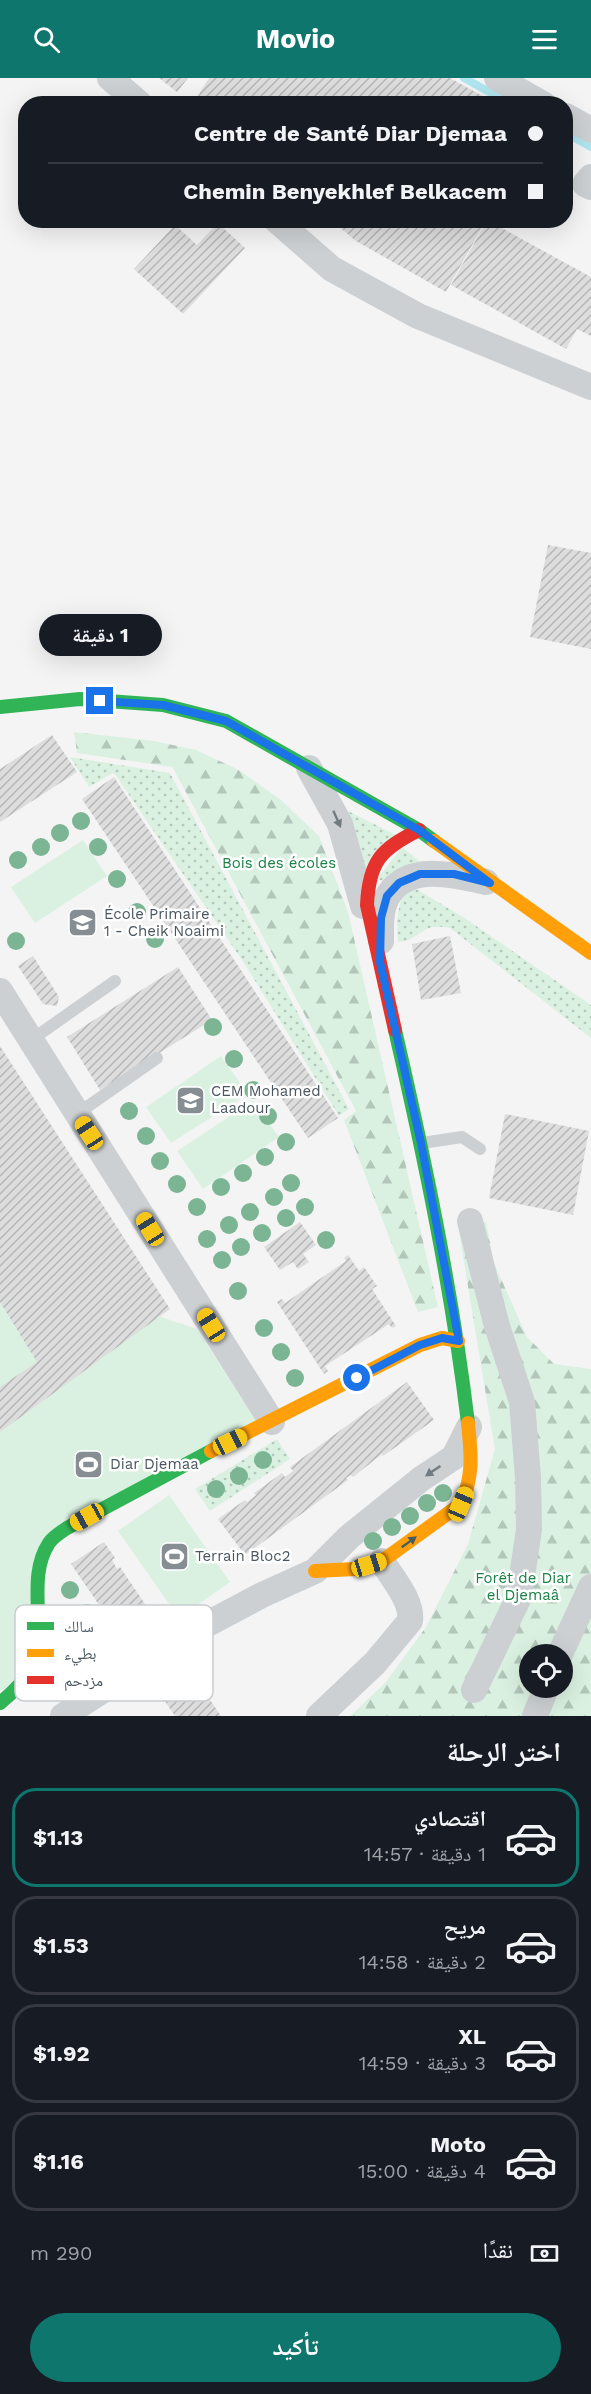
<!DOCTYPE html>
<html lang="ar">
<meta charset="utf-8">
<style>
:root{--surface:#171b24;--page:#242831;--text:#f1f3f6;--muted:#9ea1a6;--line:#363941;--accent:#0f766e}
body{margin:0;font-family:"Work Sans","Noto Naskh Arabic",sans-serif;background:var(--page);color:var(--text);direction:rtl;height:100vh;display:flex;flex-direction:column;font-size:22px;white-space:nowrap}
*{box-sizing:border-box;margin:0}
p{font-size:20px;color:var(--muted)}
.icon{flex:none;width:33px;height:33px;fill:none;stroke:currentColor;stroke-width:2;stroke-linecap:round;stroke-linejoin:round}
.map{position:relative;height:1638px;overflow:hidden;direction:ltr}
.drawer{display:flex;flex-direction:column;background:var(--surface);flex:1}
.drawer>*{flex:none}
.hud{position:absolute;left:18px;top:18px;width:555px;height:132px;border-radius:24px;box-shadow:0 6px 24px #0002;direction:rtl;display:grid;align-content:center;height:132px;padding:0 30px;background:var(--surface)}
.controls{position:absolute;left:519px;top:1566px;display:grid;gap:12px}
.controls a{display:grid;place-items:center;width:54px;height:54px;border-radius:50%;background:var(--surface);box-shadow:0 6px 24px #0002;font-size:30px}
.end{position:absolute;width:27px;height:27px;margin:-14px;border:8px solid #1a73e8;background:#fff;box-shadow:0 0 0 3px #fff}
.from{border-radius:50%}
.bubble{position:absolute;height:42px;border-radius:21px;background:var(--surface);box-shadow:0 6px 24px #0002;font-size:20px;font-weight:700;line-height:42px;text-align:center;direction:rtl}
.car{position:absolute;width:18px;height:36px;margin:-18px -9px;border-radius:8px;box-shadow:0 0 4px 2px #0007;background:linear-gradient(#f5c518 24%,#345 0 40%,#f5c518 0 76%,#345 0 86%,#f5c518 0)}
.hud b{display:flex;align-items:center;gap:21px;height:57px;font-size:22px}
.hud b+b{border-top:2px solid var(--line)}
.hud i{width:15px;height:15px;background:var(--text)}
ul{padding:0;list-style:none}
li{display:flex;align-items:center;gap:18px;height:99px;margin:0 12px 9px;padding:0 18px;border:3px solid var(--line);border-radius:24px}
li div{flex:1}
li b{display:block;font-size:22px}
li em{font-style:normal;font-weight:700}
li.active{border-color:var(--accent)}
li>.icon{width:54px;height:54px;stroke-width:1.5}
h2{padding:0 30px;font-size:27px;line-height:72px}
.pay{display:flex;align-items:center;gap:15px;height:66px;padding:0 30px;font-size:22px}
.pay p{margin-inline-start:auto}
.cta{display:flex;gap:12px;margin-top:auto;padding:12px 30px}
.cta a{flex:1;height:69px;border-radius:36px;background:var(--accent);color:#fff;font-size:24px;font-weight:700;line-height:69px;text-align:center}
header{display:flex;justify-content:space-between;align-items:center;height:78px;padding:0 30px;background:var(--accent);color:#fff;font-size:27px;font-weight:700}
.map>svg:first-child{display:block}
</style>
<header><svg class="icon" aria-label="menu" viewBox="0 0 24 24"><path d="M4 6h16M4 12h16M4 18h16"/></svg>Movio<svg class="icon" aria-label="search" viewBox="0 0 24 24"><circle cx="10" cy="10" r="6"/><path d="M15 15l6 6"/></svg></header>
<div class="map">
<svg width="591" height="1638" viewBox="0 0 591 1638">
<defs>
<pattern id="grass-dots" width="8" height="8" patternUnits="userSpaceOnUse" patternTransform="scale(1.5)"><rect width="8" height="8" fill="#daf1e1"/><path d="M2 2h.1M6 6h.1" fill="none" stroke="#b3c6ba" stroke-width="1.8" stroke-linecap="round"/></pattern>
<pattern id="forest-firs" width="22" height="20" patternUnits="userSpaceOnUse" patternTransform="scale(1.5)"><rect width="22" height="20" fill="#daf1e1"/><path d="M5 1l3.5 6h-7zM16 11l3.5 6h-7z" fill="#b3c6ba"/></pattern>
<pattern id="building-hatch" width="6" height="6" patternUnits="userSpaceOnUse" patternTransform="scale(1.5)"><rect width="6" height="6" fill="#ddddde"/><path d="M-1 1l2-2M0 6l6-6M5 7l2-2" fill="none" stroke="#b5b6b7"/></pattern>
</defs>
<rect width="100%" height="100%" fill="#f4f4f4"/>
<path fill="url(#grass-dots)" d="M70 679 170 695 349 1031 339 1038 244 885 116 698 113 695 89 709Z
M346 732 396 757 362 800Z
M402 769 422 785 386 804 377 801Z
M413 809 463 839 591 927V960L450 850C417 844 426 861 398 864L397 842 401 819Z
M277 1361 290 1381 210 1433 195 1411Z"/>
<path fill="url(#forest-firs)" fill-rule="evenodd" d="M74 654 154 663 196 672 239 692 281 722 319 758 348 834 438 1229 418 1234 344 1042 356 1033 174 692 172 689 77 675Z
M457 1142 486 1144 494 1185 527 1259 554 1286 591 1291V1638H350L386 1604 426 1549 468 1466 495 1371ZM530 1576H562V1610H530Z"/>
<path fill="#daf1e1" d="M83 762 107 798 35 845 11 809Z
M221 978 248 1016 171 1065 146 1029Z
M253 1023 279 1059 203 1111 177 1073Z
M0 1185 197 1251 258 1346 45 1464 26 1599 0 1613Z
M169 1417 230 1504 179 1540 118 1453Z"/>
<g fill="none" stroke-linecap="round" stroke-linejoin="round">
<path stroke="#afe5ee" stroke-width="8" d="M464 0 511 26
M566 55 591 69"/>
</g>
<path fill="url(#building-hatch)" d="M159 0H188L177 14Z
M209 0H450L497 26H193Z
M331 142H486L446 214 356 163Z
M487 142 591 199V258L577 251 566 271 451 207Z
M218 145 245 170 183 236 134 191 175 147 197 167Z
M548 467 591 475V571L530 559Z
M52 657 77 694 0 744V691Z
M114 699 338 1040 308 1060 82 721Z
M450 858 461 915 421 922 412 866Z
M33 878 59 919 57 928 43 926 18 888Z
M178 889 212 942 100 1012 67 959Z
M0 968 170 1231 0 1354V1309L37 1284 0 1224Z
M505 1036 589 1053 573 1137 489 1120Z
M300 1144 316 1167 303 1176 309 1184 298 1191 293 1184 280 1192 264 1169Z
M348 1177 359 1193 364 1189 377 1208 372 1211 396 1248 392 1250 389 1246 325 1288 328 1293 324 1296 277 1224 282 1221 285 1225 346 1183 344 1180Z
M407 1304 434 1342 383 1378 382 1376 353 1399 351 1397 346 1400 348 1402 245 1477 218 1441 245 1422 247 1424 251 1421 256 1417 254 1415 282 1395 285 1399 293 1393 290 1389Z
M104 1464 115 1480 112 1482 117 1491 120 1489 145 1526 142 1530 150 1542 154 1540 165 1556 159 1560 170 1576 176 1572 221 1638H175L71 1486Z"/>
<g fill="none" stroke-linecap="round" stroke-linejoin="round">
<path stroke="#cacdcf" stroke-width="26" stroke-dasharray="26 13" stroke-linecap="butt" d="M131 1594 183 1559"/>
<path stroke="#cdd0d2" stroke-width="12" d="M31 962 115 903
M77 1036 157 980
M422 1065 462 1059 480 1071"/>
<path stroke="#cdd0d2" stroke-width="26" d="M110 0 140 26
M497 0 543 26
M566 38 591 52
M591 99 585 106 591 109
M276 142 332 191 418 238 591 309
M309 690 340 746 363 828
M381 863C381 848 380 829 389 816 410 785 455 797 486 804
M0 913 272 1344
M470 1143 497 1248 522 1324 528 1400 529 1451 519 1519 474 1612
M183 1559 262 1517 315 1493 349 1459 421 1401 454 1379 469 1349
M560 1576 591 1509
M63 1638 131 1594
M319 1638 375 1585 410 1543C413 1523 392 1500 382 1483
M535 1638 546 1610"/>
<path stroke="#30b455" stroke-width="14" d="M0 629 80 621 163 627 226 643 419 752 434 763
M395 952C425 1082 452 1212 468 1345
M0 1625C11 1616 21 1607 28 1595 51 1555 24 1503 49 1465 53 1459 61 1454 67 1450L211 1373"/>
<path stroke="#ff9f0a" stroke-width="14" d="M434 763 591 875
M211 1373 420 1267 442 1260 458 1263
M315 1493 355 1491 382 1483 461 1426C474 1397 471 1375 468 1345"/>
<path stroke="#e5322d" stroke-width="14" d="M395 952 367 827C369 783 381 771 419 752"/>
</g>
<g fill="#7cb594">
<circle cx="81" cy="743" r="9"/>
<circle cx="60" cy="755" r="9"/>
<circle cx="41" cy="769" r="9"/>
<circle cx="98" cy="769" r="9"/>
<circle cx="18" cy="782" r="9"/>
<circle cx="117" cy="801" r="9"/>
<circle cx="137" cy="834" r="9"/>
<circle cx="155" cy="861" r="9"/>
<circle cx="16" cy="863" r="9"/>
<circle cx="213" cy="949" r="9"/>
<circle cx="234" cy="981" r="9"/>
<circle cx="253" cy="1012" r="9"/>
<circle cx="129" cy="1033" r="9"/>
<circle cx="268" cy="1038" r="9"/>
<circle cx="146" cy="1058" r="9"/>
<circle cx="286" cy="1064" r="9"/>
<circle cx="265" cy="1079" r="9"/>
<circle cx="160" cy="1083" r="9"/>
<circle cx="243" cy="1095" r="9"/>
<circle cx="291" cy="1105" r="9"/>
<circle cx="177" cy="1106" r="9"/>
<circle cx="221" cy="1109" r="9"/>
<circle cx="274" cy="1119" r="9"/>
<circle cx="197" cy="1129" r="9"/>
<circle cx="305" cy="1129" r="9"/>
<circle cx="250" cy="1134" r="9"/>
<circle cx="286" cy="1140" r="9"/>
<circle cx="229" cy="1147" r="9"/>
<circle cx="262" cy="1155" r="9"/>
<circle cx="207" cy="1161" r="9"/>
<circle cx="326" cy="1162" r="9"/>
<circle cx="241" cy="1169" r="9"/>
<circle cx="222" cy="1182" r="9"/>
<circle cx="238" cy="1213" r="9"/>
<circle cx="264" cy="1250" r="9"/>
<circle cx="281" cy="1274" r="9"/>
<circle cx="295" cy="1300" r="9"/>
<circle cx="263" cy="1382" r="9"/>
<circle cx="239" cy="1398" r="9"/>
<circle cx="216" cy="1411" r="9"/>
<circle cx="443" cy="1415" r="9"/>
<circle cx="427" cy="1425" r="9"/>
<circle cx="410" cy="1438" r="9"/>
<circle cx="392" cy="1449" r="9"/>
<circle cx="373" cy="1463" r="9"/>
<circle cx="70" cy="1512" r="9"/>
<circle cx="87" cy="1535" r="9"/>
</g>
<defs><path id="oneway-solid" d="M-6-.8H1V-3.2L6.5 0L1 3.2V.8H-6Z" transform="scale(1.5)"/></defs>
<g fill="#717b82">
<use href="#oneway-solid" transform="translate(337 741) rotate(66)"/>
<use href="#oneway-solid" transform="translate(433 1393) rotate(146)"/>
</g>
<use fill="#495c5f" href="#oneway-solid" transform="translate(409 1464) rotate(-36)"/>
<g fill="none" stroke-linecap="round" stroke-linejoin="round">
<path stroke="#1a73e8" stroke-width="8" d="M100 623 163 627 226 643 419 752 490 805 454 796H420L399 805 387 818 381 840 380 884 421 1065 459 1263 442 1260 420 1267 357 1300"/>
</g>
<defs>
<symbol id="school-square" viewBox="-11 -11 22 22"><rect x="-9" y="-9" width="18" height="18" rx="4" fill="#868e94" stroke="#fff"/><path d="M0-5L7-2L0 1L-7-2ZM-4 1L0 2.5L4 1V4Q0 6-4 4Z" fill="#fff"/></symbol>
<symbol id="stadium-square" viewBox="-11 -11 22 22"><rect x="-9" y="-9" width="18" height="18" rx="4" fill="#868e94" stroke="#fff"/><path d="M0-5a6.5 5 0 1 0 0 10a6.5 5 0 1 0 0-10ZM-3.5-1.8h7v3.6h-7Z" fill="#fff"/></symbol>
</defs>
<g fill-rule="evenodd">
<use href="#school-square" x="66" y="828" width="33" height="33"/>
<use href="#school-square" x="174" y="1006" width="33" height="33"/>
<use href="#stadium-square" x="72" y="1370" width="33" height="33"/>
<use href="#stadium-square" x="158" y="1462" width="33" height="33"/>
</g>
<g text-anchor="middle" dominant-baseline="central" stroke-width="5" stroke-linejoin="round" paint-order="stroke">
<g font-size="15" fill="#1a8246" stroke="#fff">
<text x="279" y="785">Bois des écoles</text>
<text x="523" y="1500">Forêt de Diar<tspan x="523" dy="17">el Djemaâ</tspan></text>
</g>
<g font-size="15" fill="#4a5760" stroke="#fff" text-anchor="start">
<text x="104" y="836">École Primaire<tspan x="104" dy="17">1 - Cheik Noaimi</tspan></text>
<text x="211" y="1013">CEM Mohamed<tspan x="211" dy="17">Laadour</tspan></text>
<text x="110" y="1386">Diar Djemaa</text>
<text x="195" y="1478">Terrain Bloc2</text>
</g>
</g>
<rect x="15" y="1527" width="198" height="96" rx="9" fill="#fff" stroke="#c9cdcf" stroke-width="1.5"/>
<rect x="27" y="1544" width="27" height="8" fill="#30b455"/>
<rect x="27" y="1571" width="27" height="8" fill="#ff9f0a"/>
<rect x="27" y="1598" width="27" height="8" fill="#e5322d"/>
<g font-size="16" fill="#4a5760">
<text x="64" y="1554">سالك</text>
<text x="64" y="1581">بطيء</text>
<text x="64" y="1608">مزدحم</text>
</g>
</svg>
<div class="controls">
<a><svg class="icon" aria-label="locate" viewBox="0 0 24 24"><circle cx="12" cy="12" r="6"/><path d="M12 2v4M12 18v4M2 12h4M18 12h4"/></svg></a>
</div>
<i class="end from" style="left:357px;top:1300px"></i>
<i class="end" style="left:100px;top:623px"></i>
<div class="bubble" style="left:39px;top:536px;width:123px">1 دقيقة</div>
<i class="car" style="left:89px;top:1055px;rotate:327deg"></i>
<i class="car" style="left:150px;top:1151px;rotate:328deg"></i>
<i class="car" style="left:211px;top:1247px;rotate:328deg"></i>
<i class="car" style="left:230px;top:1364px;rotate:64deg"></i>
<i class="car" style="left:461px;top:1426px;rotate:23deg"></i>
<i class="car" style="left:87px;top:1439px;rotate:241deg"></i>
<i class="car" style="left:369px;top:1487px;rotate:73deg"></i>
<div class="hud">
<b><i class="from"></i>Centre de Santé Diar Djemaa</b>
<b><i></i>Chemin Benyekhlef Belkacem</b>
</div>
</div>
<section class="drawer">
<h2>اختر الرحلة</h2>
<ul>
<li class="active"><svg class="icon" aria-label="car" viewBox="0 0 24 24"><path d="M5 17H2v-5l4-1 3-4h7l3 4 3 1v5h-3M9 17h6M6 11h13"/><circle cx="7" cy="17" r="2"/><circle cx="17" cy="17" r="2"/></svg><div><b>اقتصادي</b><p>1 دقيقة · 14:57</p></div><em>$1.13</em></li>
<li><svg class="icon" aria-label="car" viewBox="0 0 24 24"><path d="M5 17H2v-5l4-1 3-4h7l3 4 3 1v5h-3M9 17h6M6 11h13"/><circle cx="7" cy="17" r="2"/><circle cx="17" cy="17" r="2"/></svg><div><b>مريح</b><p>2 دقيقة · 14:58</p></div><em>$1.53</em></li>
<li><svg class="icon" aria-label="car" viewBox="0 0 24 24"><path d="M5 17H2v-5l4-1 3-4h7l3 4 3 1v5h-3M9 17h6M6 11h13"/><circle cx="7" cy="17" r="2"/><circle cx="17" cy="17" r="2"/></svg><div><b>XL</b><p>3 دقيقة · 14:59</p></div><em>$1.92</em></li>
<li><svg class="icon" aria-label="car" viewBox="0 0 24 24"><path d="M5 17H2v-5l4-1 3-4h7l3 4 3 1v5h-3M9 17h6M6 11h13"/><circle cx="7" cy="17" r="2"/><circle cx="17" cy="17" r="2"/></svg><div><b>Moto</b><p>4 دقيقة · 15:00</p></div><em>$1.16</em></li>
</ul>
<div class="pay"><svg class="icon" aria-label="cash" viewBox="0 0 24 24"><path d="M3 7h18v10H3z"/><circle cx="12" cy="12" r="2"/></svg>نقدًا<p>290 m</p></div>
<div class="cta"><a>تأكيد</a></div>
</section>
